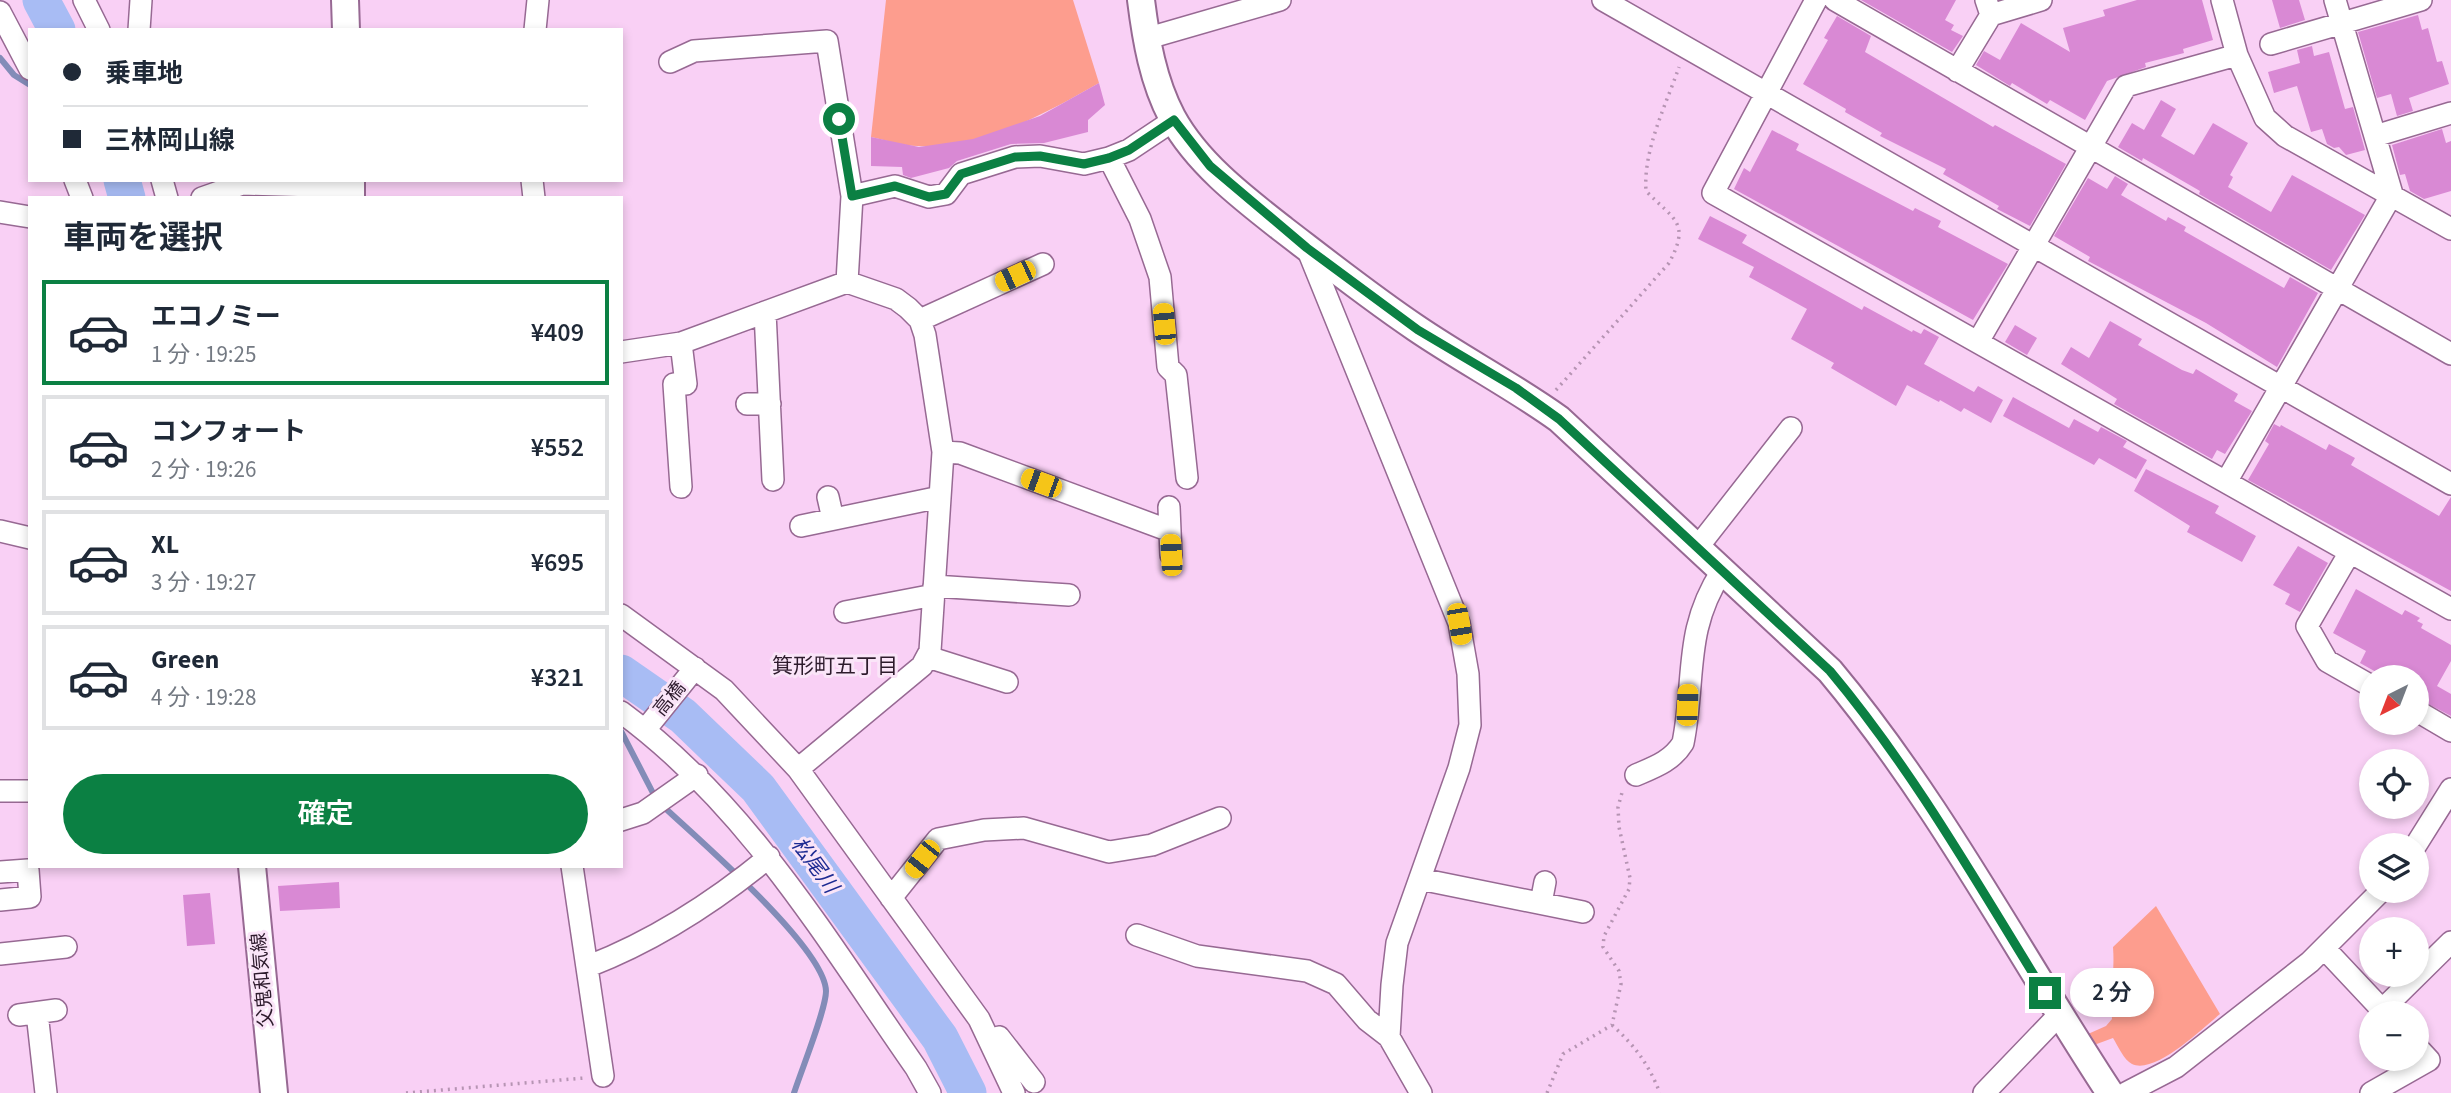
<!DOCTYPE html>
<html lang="ja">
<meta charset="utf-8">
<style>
:root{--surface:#fff;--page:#f6f6f7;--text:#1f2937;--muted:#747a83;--line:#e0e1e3;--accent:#0b8043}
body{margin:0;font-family:"Source Sans 3","Noto Sans JP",sans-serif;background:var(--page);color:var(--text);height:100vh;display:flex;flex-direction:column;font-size:26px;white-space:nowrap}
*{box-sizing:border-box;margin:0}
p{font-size:23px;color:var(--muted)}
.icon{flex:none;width:38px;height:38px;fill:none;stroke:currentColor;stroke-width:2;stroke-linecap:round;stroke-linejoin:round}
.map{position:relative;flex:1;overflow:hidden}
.drawer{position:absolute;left:28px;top:196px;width:595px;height:672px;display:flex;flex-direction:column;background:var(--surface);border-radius:0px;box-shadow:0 4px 10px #0003}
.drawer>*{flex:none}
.top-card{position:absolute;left:28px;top:28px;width:595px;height:154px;border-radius:0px;box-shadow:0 4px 10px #0003;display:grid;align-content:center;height:154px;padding:0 35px;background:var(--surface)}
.needle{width:46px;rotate:222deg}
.fabs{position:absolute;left:2359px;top:665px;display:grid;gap:14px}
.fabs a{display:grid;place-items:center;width:70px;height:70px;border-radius:50%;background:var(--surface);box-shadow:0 4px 10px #0003;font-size:35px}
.end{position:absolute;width:32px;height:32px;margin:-16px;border:9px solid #0b8043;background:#fff;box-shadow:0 0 0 4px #fff}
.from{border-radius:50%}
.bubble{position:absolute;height:49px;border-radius:24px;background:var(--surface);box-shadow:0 4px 10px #0003;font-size:23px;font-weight:600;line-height:49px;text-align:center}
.car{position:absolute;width:21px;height:42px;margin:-21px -10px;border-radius:9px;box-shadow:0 0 5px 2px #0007;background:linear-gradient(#f5c518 24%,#345 0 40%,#f5c518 0 76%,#345 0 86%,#f5c518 0)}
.top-card b{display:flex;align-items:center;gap:24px;height:66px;font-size:26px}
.top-card b+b{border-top:2px solid var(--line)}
.top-card i{width:18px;height:18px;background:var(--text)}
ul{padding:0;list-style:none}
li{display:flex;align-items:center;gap:21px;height:105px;margin:0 14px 10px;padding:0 21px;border:4px solid var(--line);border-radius:0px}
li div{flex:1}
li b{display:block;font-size:26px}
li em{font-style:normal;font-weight:600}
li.current{border-color:var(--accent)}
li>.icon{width:63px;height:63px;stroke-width:1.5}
h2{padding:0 35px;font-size:32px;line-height:84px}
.action{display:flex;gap:14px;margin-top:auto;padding:14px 35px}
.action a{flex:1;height:80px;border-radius:42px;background:var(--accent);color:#fff;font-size:28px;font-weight:600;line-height:80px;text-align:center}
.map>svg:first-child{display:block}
</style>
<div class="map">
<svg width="2451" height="1093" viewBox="0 0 2451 1093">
<rect width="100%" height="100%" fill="#f9d0f5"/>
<path fill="#fd9d8e" d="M886 0H1073L1099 83C1046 113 983 149 918 146 903 146 886 140 871 137Z
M2156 906 2220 1014C2203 1028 2155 1075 2132 1064 2124 1060 2118 1046 2113 1038L2094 1045 2088 1034 2106 1026 2112 1019C2110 994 2115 973 2113 947Z"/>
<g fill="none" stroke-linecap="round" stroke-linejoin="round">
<path stroke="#838cb8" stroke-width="6" d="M0 58 14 75 30 85
M621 731 654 795
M665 808C699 840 825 948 826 991 826 1010 801 1071 794 1093"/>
<path stroke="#a8bcf4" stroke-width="37" d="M41 0 57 30
M122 180 127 198
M621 673 683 716 758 788 940 1038 968 1093"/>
</g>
<path fill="#d989d4" d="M1861 0H1956L1945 20 1954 25 1951 30 1963 36 1952 52Z
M2137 0H2202L2213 40 2183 49 2184 53 2145 63 2146 67 2107 81 2085 120 2050 100 2047 104 2012 83 2010 86 1976 65 1984 51 2000 60 2021 23 2070 52 2063 28 2105 16 2103 10Z
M2272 0H2299L2305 20 2280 28Z
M2418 15 2422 30 2428 28 2437 62 2442 61 2449 84 2409 98 2413 111 2397 116 2391 94 2377 98 2358 32Z
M1837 16 1871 36 1865 52 1993 127 1995 125 2066 164 2030 226 1997 209 1999 206 1943 174 1946 169 1880 136 1882 133 1845 112 1846 109 1803 84 1828 40 1824 38Z
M2312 46 2314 56 2329 52 2345 109 2353 107 2365 150 2346 155 2339 147 2334 148 2327 144 2322 129 2311 132 2297 86 2274 93 2268 72 2300 63 2297 50Z
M1099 83 1105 105 1088 120V132L1044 143 1011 144 957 161 949 168 911 178 903 175 902 167 871 166V137L919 147 973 139 1040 116Z
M2161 100 2176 109 2161 136 2194 155 2213 123 2248 143 2230 175 2233 177 2228 187 2271 212 2292 175 2365 215 2331 270 2199 194 2200 191 2143 158 2142 161 2118 147 2132 123 2144 130Z
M2442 129 2446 143 2451 141V191L2424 199 2410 191 2405 174 2400 175 2392 145Z
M1772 130 1799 144 1796 150 1913 211 1915 208 1941 221 1938 227 2008 264 1973 320 1734 189 1744 168 1750 172Z
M2115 176 2128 184 2121 195 2166 221 2168 217 2186 227 2184 231 2284 288 2290 277 2318 293 2277 367 2206 323 2088 261 2090 257 2054 236 2088 178 2107 189Z
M1710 216 1747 235 1742 243 1862 310 1864 306 1912 332 1913 330 1921 334 1924 329 1939 337 1924 364 1974 392 1978 386 2003 400 1991 423 1964 408 1961 412 1940 400 1939 402 1907 385 1896 406 1831 368 1834 363 1791 339 1807 309 1749 277 1754 267 1698 239Z
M2110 321 2142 339 2138 345 2182 370 2193 374 2196 369 2238 394 2234 401 2252 411 2225 454 2217 450 2212 459 2114 404 2117 399 2061 364 2071 347 2089 358Z
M2015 325 2037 338 2027 355 2005 342Z
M2013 397 2069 428 2074 419 2098 432 2101 427 2127 441 2123 447 2147 460 2136 479 2099 458 2094 465 2003 416Z
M2274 424 2280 427 2281 425 2326 450 2329 444 2355 458 2351 465 2439 516 2451 497V591L2248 480 2269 444 2265 441Z
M2146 469 2219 506 2215 513 2256 536 2242 562 2187 532 2190 526 2134 491Z
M2298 546 2328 563 2300 612 2285 604 2290 594 2273 585Z
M2356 589 2402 615 2405 610 2420 618 2417 621 2423 624 2421 628 2451 645V661L2437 686 2451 694V716L2417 698V677H2385L2360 663 2366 651 2333 633Z
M339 882 340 908 280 911 278 886Z
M210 893 215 944 187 946 183 895Z"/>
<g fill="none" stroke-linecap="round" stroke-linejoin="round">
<defs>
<path id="minor" d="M84 0 99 30
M1603 0 2451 484
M1816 0 1713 193 2451 609
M1835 0 2451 354
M2222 0 2237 55 2265 118 2285 136 2451 229
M0 12 30 69
M1991 15 2041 0
M139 30 141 0
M535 30 538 0
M1145 39 1280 0
M2271 44 2421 0
M670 62 694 51 827 41 852 196
M1957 71 1991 15 1986 0
M2375 136 2451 113
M1109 158 1140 219 1160 277 1168 367 1176 375 1187 478
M75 180 82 198
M162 180 167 198
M532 180 534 198
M202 198 242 184 351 187
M0 212 30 217
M1307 248 1459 623 1468 674 1470 725 1459 768 1397 943 1392 985 1389 1037 1421 1093
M847 282 852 196 895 186 929 197 946 194 961 174 1015 157 1040 156 1084 164 1109 158 1129 150 1174 120
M765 312 773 480
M920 320 1043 264
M1979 340 2126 86 2237 55
M621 352 681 343 847 282 896 299 908 308 920 320 925 335 943 452 930 651 922 666 798 769
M747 404H770
M943 452 960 453 1170 531
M2226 482 2392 194 2335 0
M681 487 674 384H686L681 343
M828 497 833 519
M1169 507 1171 555
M801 526 940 497
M0 531 30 538
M1697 548 1791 428
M2350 552 2307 626 2327 661 2371 686
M934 586 1069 595
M845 612 934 595
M621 615 724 690 798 769 979 1019 1014 1093
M928 657 1007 682
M2417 711 2451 731
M621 712C748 805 828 942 916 1068L930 1093
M645 730 695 668
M1636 775C1655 767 1672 761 1683 743 1696 678 1683 631 1722 571
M0 791H30
M621 820 643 813 697 775
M2416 845 2451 789
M572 866 603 1076
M0 872 28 870 30 897 0 900
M1420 879 1583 912
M891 898 938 839 984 830 1024 828 1109 852 1152 845 1220 818
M1541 903 1545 882
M1137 935 1197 956 1307 971 1336 984 1367 1020 1389 1037
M2324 948 2385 1013
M0 954 66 947
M589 966C656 940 713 903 769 857
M2382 1010 2451 942
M37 1013 46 1093
M19 1015 56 1010
M999 1037 1034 1082
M1984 1093 2059 1015
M2126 1093 2176 1067 2310 962 2381 891
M2371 1093 2429 1060 2417 1047"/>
<path id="major" d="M345 0 346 30
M1141 0C1146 40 1153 81 1172 117 1197 163 1243 198 1284 230 1327 263 1370 297 1416 328 1463 360 1513 386 1559 419L1830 671C1938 800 2018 953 2110 1093
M351 198V180
M252 866 274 1093"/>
</defs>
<use href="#minor" stroke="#976993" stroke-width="24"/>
<use href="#major" stroke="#976993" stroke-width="30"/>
<path stroke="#b694b3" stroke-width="3.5" stroke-dasharray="2 5" stroke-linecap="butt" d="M1556 390 1669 263C1691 222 1674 220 1646 191 1643 150 1666 105 1679 67
M1612 1025C1635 1046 1648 1063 1660 1093
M406 1093 584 1078
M1547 1093 1563 1054 1612 1025 1621 984 1619 971 1603 947 1604 936 1629 889 1630 878 1619 827 1618 807 1623 789"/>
<use href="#minor" stroke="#fff" stroke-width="21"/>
<use href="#major" stroke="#fff" stroke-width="26"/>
</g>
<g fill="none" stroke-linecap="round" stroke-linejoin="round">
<path stroke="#0b8043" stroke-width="9" d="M839 119 852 196 895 186 929 197 946 194 961 174 1015 157 1040 156 1084 164 1109 158 1129 150 1174 120 1210 166 1307 248 1418 330 1516 388 1559 419 1830 671C1913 770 1977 883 2045 993"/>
</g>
<g text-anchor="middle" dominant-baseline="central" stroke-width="6" stroke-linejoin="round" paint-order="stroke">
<g font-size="19" fill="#2d1b2c" stroke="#fae5f8">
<text transform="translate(670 699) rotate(-51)">高橋</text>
<text transform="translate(263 980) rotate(-95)">父鬼和気線</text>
</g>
<g font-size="21" fill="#2d1b2c" stroke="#fae5f8">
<text x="835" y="666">箕形町五丁目</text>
</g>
<g font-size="21" font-style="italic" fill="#1d2b92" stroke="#fae5f8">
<text transform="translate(815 865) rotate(54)">松尾川</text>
</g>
</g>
</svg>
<div class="fabs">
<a><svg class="needle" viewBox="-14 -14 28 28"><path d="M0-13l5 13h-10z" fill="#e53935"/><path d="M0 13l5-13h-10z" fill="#747a83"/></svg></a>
<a><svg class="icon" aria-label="locate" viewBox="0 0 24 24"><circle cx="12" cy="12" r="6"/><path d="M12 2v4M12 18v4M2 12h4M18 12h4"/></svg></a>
<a><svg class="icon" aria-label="layers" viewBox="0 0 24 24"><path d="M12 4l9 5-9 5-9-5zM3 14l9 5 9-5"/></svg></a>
<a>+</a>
<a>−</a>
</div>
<i class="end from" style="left:839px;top:119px"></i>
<i class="end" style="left:2045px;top:993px"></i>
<div class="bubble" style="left:2070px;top:968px;width:84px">2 分</div>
<i class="car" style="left:1015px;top:276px;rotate:245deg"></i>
<i class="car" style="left:1164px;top:324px;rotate:355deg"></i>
<i class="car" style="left:1041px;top:483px;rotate:290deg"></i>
<i class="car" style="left:1171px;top:555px;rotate:357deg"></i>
<i class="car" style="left:1459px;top:624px;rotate:170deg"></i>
<i class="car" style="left:1687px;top:705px;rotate:2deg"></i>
<i class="car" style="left:922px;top:859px;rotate:218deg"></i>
<div class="top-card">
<b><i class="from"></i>乗車地</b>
<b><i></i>三林岡山線</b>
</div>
<section class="drawer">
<h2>車両を選択</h2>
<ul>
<li class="current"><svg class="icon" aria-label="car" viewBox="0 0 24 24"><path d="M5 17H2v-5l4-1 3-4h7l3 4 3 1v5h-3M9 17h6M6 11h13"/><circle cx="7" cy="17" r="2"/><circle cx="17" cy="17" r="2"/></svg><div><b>エコノミー</b><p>1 分 · 19:25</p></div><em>¥409</em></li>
<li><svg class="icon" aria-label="car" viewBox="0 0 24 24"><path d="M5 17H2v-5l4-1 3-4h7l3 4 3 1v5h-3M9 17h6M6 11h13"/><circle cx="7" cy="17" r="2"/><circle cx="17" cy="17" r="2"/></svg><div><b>コンフォート</b><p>2 分 · 19:26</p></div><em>¥552</em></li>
<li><svg class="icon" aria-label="car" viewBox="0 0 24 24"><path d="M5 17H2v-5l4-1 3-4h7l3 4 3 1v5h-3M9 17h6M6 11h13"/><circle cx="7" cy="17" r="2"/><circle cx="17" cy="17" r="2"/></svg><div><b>XL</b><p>3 分 · 19:27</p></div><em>¥695</em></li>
<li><svg class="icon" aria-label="car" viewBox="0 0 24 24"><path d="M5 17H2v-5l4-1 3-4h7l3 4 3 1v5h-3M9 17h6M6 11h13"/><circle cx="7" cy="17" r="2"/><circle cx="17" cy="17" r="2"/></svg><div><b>Green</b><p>4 分 · 19:28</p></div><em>¥321</em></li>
</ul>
<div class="action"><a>確定</a></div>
</section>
</div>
